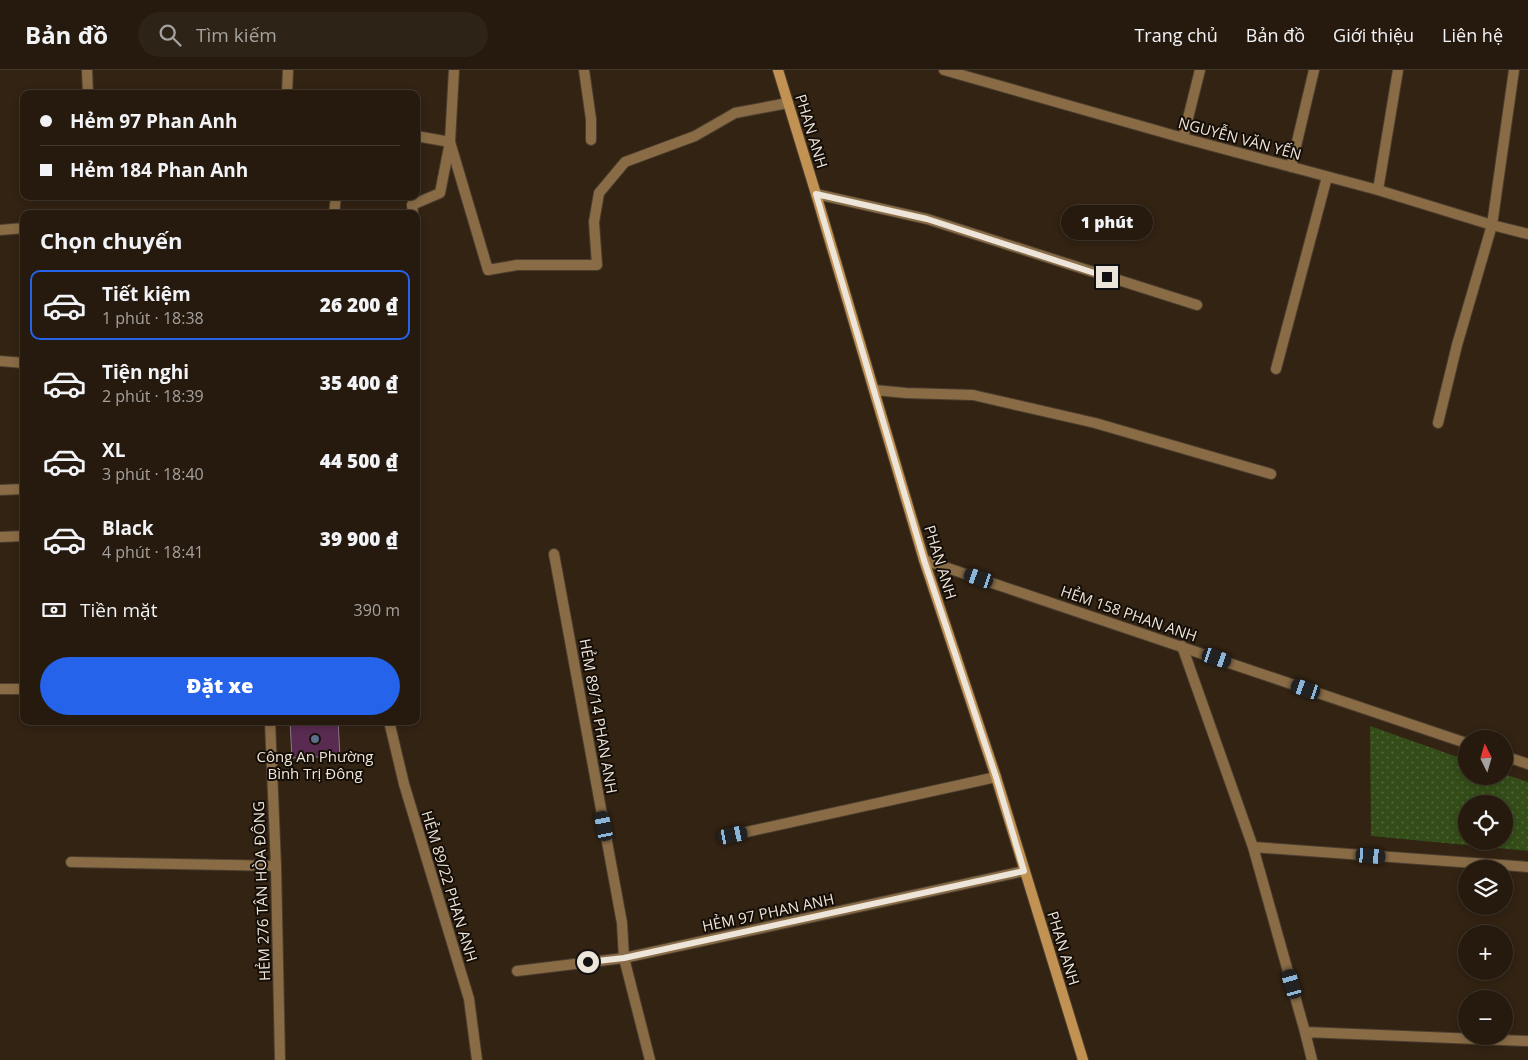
<!DOCTYPE html>
<html lang="vi">
<meta charset="utf-8">
<style>
:root{--surface:#261a0e;--page:#2e2317;--text:#f1f3f6;--muted:#a4a19e;--line:#42382e;--accent:#2563eb}
body{margin:0;font-family:"Open Sans",sans-serif;background:var(--page);color:var(--text);height:100vh;display:flex;flex-direction:column;font-size:19px;white-space:nowrap}
*{box-sizing:border-box;margin:0}
p{font-size:16px;color:var(--muted)}
.icon{flex:none;width:28px;height:28px;fill:none;stroke:currentColor;stroke-width:2;stroke-linecap:round;stroke-linejoin:round}
.map{position:relative;flex:1;overflow:hidden}
.details{position:absolute;left:20px;top:140px;width:400px;height:515px;display:flex;flex-direction:column;background:var(--surface);border-radius:10px;box-shadow:0 2px 8px #0003,0 0 0 1px var(--line)}
.details>*{flex:none}
.top-card{position:absolute;left:20px;top:20px;width:400px;height:110px;border-radius:10px;box-shadow:0 2px 8px #0003,0 0 0 1px var(--line);display:grid;align-content:center;height:110px;padding:0 20px;background:var(--surface)}
.needle{width:32px;rotate:355deg}
.tools{position:absolute;left:1458px;top:660px;display:grid;gap:10px}
.tools a{display:grid;place-items:center;width:55px;height:55px;border-radius:50%;background:var(--surface);box-shadow:0 2px 8px #0003,0 0 0 1px var(--line);font-size:25px}
.end{position:absolute;width:22px;height:22px;margin:-11px;border:6px solid #ede4da;background:#111;box-shadow:0 0 0 2px #111}
.from{border-radius:50%}
.bubble{position:absolute;height:35px;border-radius:18px;background:var(--surface);box-shadow:0 2px 8px #0003,0 0 0 1px var(--line);font-size:16px;font-weight:800;line-height:35px;text-align:center}
.car{position:absolute;width:15px;height:30px;margin:-15px -8px;border-radius:6px;box-shadow:0 0 4px 1px #0007;background:linear-gradient(#222 24%,#8ab4d8 0 40%,#222 0 76%,#8ab4d8 0 86%,#222 0)}
.top-card b{display:flex;align-items:center;gap:18px;height:48px;font-size:19px}
.top-card b+b{border-top:1px solid var(--line)}
.top-card i{width:12px;height:12px;background:var(--text)}
ul{padding:0;list-style:none}
li{display:flex;align-items:center;gap:15px;height:70px;margin:0 10px 8px;padding:0 10px;border:2px solid transparent;border-radius:10px}
li div{flex:1}
li b{display:block;font-size:19px}
li em{font-style:normal;font-weight:800}
li.current{border-color:var(--accent)}
li>.icon{width:45px;height:45px;stroke-width:1.5}
h2{padding:0 20px;font-size:22px;line-height:60px}
.pay{display:flex;align-items:center;gap:12px;height:55px;padding:0 20px;font-size:19px}
.pay p{margin-inline-start:auto}
.cta{display:flex;gap:10px;margin-top:auto;padding:10px 20px}
.cta a{flex:1;height:58px;border-radius:30px;background:var(--accent);color:#fff;font-size:20px;font-weight:800;line-height:58px;text-align:center}
header{display:flex;align-items:center;gap:30px;box-sizing:border-box;height:70px;padding:0 25px;background:var(--surface);border-bottom:1px solid var(--line)}
header strong{font-size:24px}
nav{display:flex;gap:28px;margin-inline-start:auto;font-size:18px}
.search{width:350px;height:45px;background:var(--page);display:flex;align-items:center;gap:12px;box-sizing:border-box;padding:0 18px;border-radius:28px;color:var(--muted);font-size:19px}
.map>svg:first-child{display:block}
</style>
<header>
<strong>Bản đồ</strong>
<div class="search"><svg class="icon" aria-label="search" viewBox="0 0 24 24"><circle cx="10" cy="10" r="6"/><path d="M15 15l6 6"/></svg>Tìm kiếm</div>
<nav><a>Trang chủ</a><a>Bản đồ</a><a>Giới thiệu</a><a>Liên hệ</a></nav>
</header>
<div class="map">
<svg width="1528" height="990" viewBox="0 0 1528 990">
<defs>
<pattern id="park-dots" width="8" height="8" patternUnits="userSpaceOnUse" patternTransform="scale(1.25)"><rect width="8" height="8" fill="#344c18"/><path d="M2 2h.1M6 6h.1" fill="none" stroke="#526639" stroke-width="1.8" stroke-linecap="round"/></pattern>
</defs>
<rect width="100%" height="100%" fill="#322313"/>
<path fill="url(#park-dots)" fill-rule="evenodd" d="M1370 656 1466 690V706H1504V704L1528 712V781L1371 766ZM1466 734H1504V771H1466Z"/>
<path fill="#592b51" stroke="#8c7787" d="M290 651H338L340 686 292 688Z"/>
<g fill="none" stroke-linecap="round" stroke-linejoin="round">
<defs>
<path id="service" d="M584 0 591 49V70
M416 66 450 72
M450 72 488 200 517 195H597L594 152 599 123 625 92 695 66 735 43 788 33
M334 144 336 126
M413 144 412 135 440 123 450 72 454 0
M0 160 24 158
M0 291 24 293
M874 320 906 323 973 325 1095 353 1271 404
M1438 353 1457 275 1492 155
M0 420 24 419
M0 467 24 466
M554 484 622 853 624 888 650 990
M0 619H24
M389 651 404 714 469 929 477 990
M733 765 996 707
M71 792 276 796"/>
<path id="minor" d="M87 0 88 24
M944 0 1183 68 1378 120 1492 155 1528 164
M287 24 288 0
M1183 68 1200 0
M1291 97 1314 0
M1378 120 1398 0
M816 124 927 149 1197 235
M1492 155 1514 0
M1276 299 1327 107
M924 490 1466 673
M1182 576 1253 777 1305 962 1312 990
M270 651 276 796 280 990
M1504 686 1528 694
M1253 777 1528 797
M517 901 624 888 1024 801
M1305 962 1528 971"/>
<path id="secondary" d="M778 0 816 124 924 490 996 707 1083 990"/>
</defs>
<use href="#service" stroke="#4c3e2f" stroke-width="12"/>
<use href="#minor" stroke="#4c3e2f" stroke-width="12"/>
<use href="#secondary" stroke="#4c3e2f" stroke-width="12"/>
<use href="#service" stroke="#896c46" stroke-width="10"/>
<use href="#minor" stroke="#896c46" stroke-width="10"/>
<use href="#secondary" stroke="#c29253" stroke-width="10"/>
</g>
<g fill="none" stroke-linecap="round" stroke-linejoin="round">
<path stroke="#ede4da" stroke-width="6" d="M588 892 624 888 1024 801 996 707 924 490 816 124 927 149 1107 207"/>
</g>
<circle fill="#5c6f8a" stroke="#140e07" stroke-width="2" cx="315" cy="669" r="5"/>
<g text-anchor="middle" dominant-baseline="central" stroke-width="4" stroke-linejoin="round" paint-order="stroke">
<g font-size="15" fill="#ede4da" stroke="#140e07">
<text transform="translate(812 61) rotate(73)">PHAN ANH</text>
<text transform="translate(1240 68) rotate(15)">NGUYỄN VĂN YẾN</text>
<text transform="translate(941 492) rotate(73)">PHAN ANH</text>
<text transform="translate(1129 543) rotate(19)">HẺM 158 PHAN ANH</text>
<text transform="translate(599 646) rotate(80)">HẺM 89/14 PHAN ANH</text>
<text transform="translate(450 816) rotate(73)">HẺM 89/22 PHAN ANH</text>
<text transform="translate(261 821) rotate(-92)">HẺM 276 TÂN HÒA ĐÔNG</text>
<text transform="translate(768 842) rotate(-12)">HẺM 97 PHAN ANH</text>
<text transform="translate(1064 878) rotate(73)">PHAN ANH</text>
</g>
<g font-size="15" fill="#ede4da" stroke="#140e07">
<text x="315" y="686">Công An Phường<tspan x="315" dy="17">Bình Trị Đông</tspan></text>
</g>
</g>
</svg>
<div class="tools">
<a><svg class="needle" viewBox="-14 -14 28 28"><path d="M0-13l5 13h-10z" fill="#e53935"/><path d="M0 13l5-13h-10z" fill="#a4a19e"/></svg></a>
<a><svg class="icon" aria-label="locate" viewBox="0 0 24 24"><circle cx="12" cy="12" r="6"/><path d="M12 2v4M12 18v4M2 12h4M18 12h4"/></svg></a>
<a><svg class="icon" aria-label="layers" viewBox="0 0 24 24"><path d="M12 4l9 5-9 5-9-5zM3 14l9 5 9-5"/></svg></a>
<a>+</a>
<a>−</a>
</div>
<i class="end from" style="left:588px;top:892px"></i>
<i class="end" style="left:1107px;top:207px"></i>
<div class="bubble" style="left:1061px;top:135px;width:92px">1 phút</div>
<i class="car" style="left:979px;top:508px;rotate:289deg"></i>
<i class="car" style="left:1217px;top:588px;rotate:109deg"></i>
<i class="car" style="left:1306px;top:619px;rotate:289deg"></i>
<i class="car" style="left:604px;top:756px;rotate:349deg"></i>
<i class="car" style="left:733px;top:765px;rotate:78deg"></i>
<i class="car" style="left:1371px;top:786px;rotate:94deg"></i>
<i class="car" style="left:1292px;top:914px;rotate:344deg"></i>
<div class="top-card">
<b><i class="from"></i>Hẻm 97 Phan Anh</b>
<b><i></i>Hẻm 184 Phan Anh</b>
</div>
<section class="details">
<h2>Chọn chuyến</h2>
<ul>
<li class="current"><svg class="icon" aria-label="car" viewBox="0 0 24 24"><path d="M5 17H2v-5l4-1 3-4h7l3 4 3 1v5h-3M9 17h6M6 11h13"/><circle cx="7" cy="17" r="2"/><circle cx="17" cy="17" r="2"/></svg><div><b>Tiết kiệm</b><p>1 phút · 18:38</p></div><em>26 200 ₫</em></li>
<li><svg class="icon" aria-label="car" viewBox="0 0 24 24"><path d="M5 17H2v-5l4-1 3-4h7l3 4 3 1v5h-3M9 17h6M6 11h13"/><circle cx="7" cy="17" r="2"/><circle cx="17" cy="17" r="2"/></svg><div><b>Tiện nghi</b><p>2 phút · 18:39</p></div><em>35 400 ₫</em></li>
<li><svg class="icon" aria-label="car" viewBox="0 0 24 24"><path d="M5 17H2v-5l4-1 3-4h7l3 4 3 1v5h-3M9 17h6M6 11h13"/><circle cx="7" cy="17" r="2"/><circle cx="17" cy="17" r="2"/></svg><div><b>XL</b><p>3 phút · 18:40</p></div><em>44 500 ₫</em></li>
<li><svg class="icon" aria-label="car" viewBox="0 0 24 24"><path d="M5 17H2v-5l4-1 3-4h7l3 4 3 1v5h-3M9 17h6M6 11h13"/><circle cx="7" cy="17" r="2"/><circle cx="17" cy="17" r="2"/></svg><div><b>Black</b><p>4 phút · 18:41</p></div><em>39 900 ₫</em></li>
</ul>
<div class="pay"><svg class="icon" aria-label="cash" viewBox="0 0 24 24"><path d="M3 7h18v10H3z"/><circle cx="12" cy="12" r="2"/></svg>Tiền mặt<p>390 m</p></div>
<div class="cta"><a>Đặt xe</a></div>
</section>
</div>
